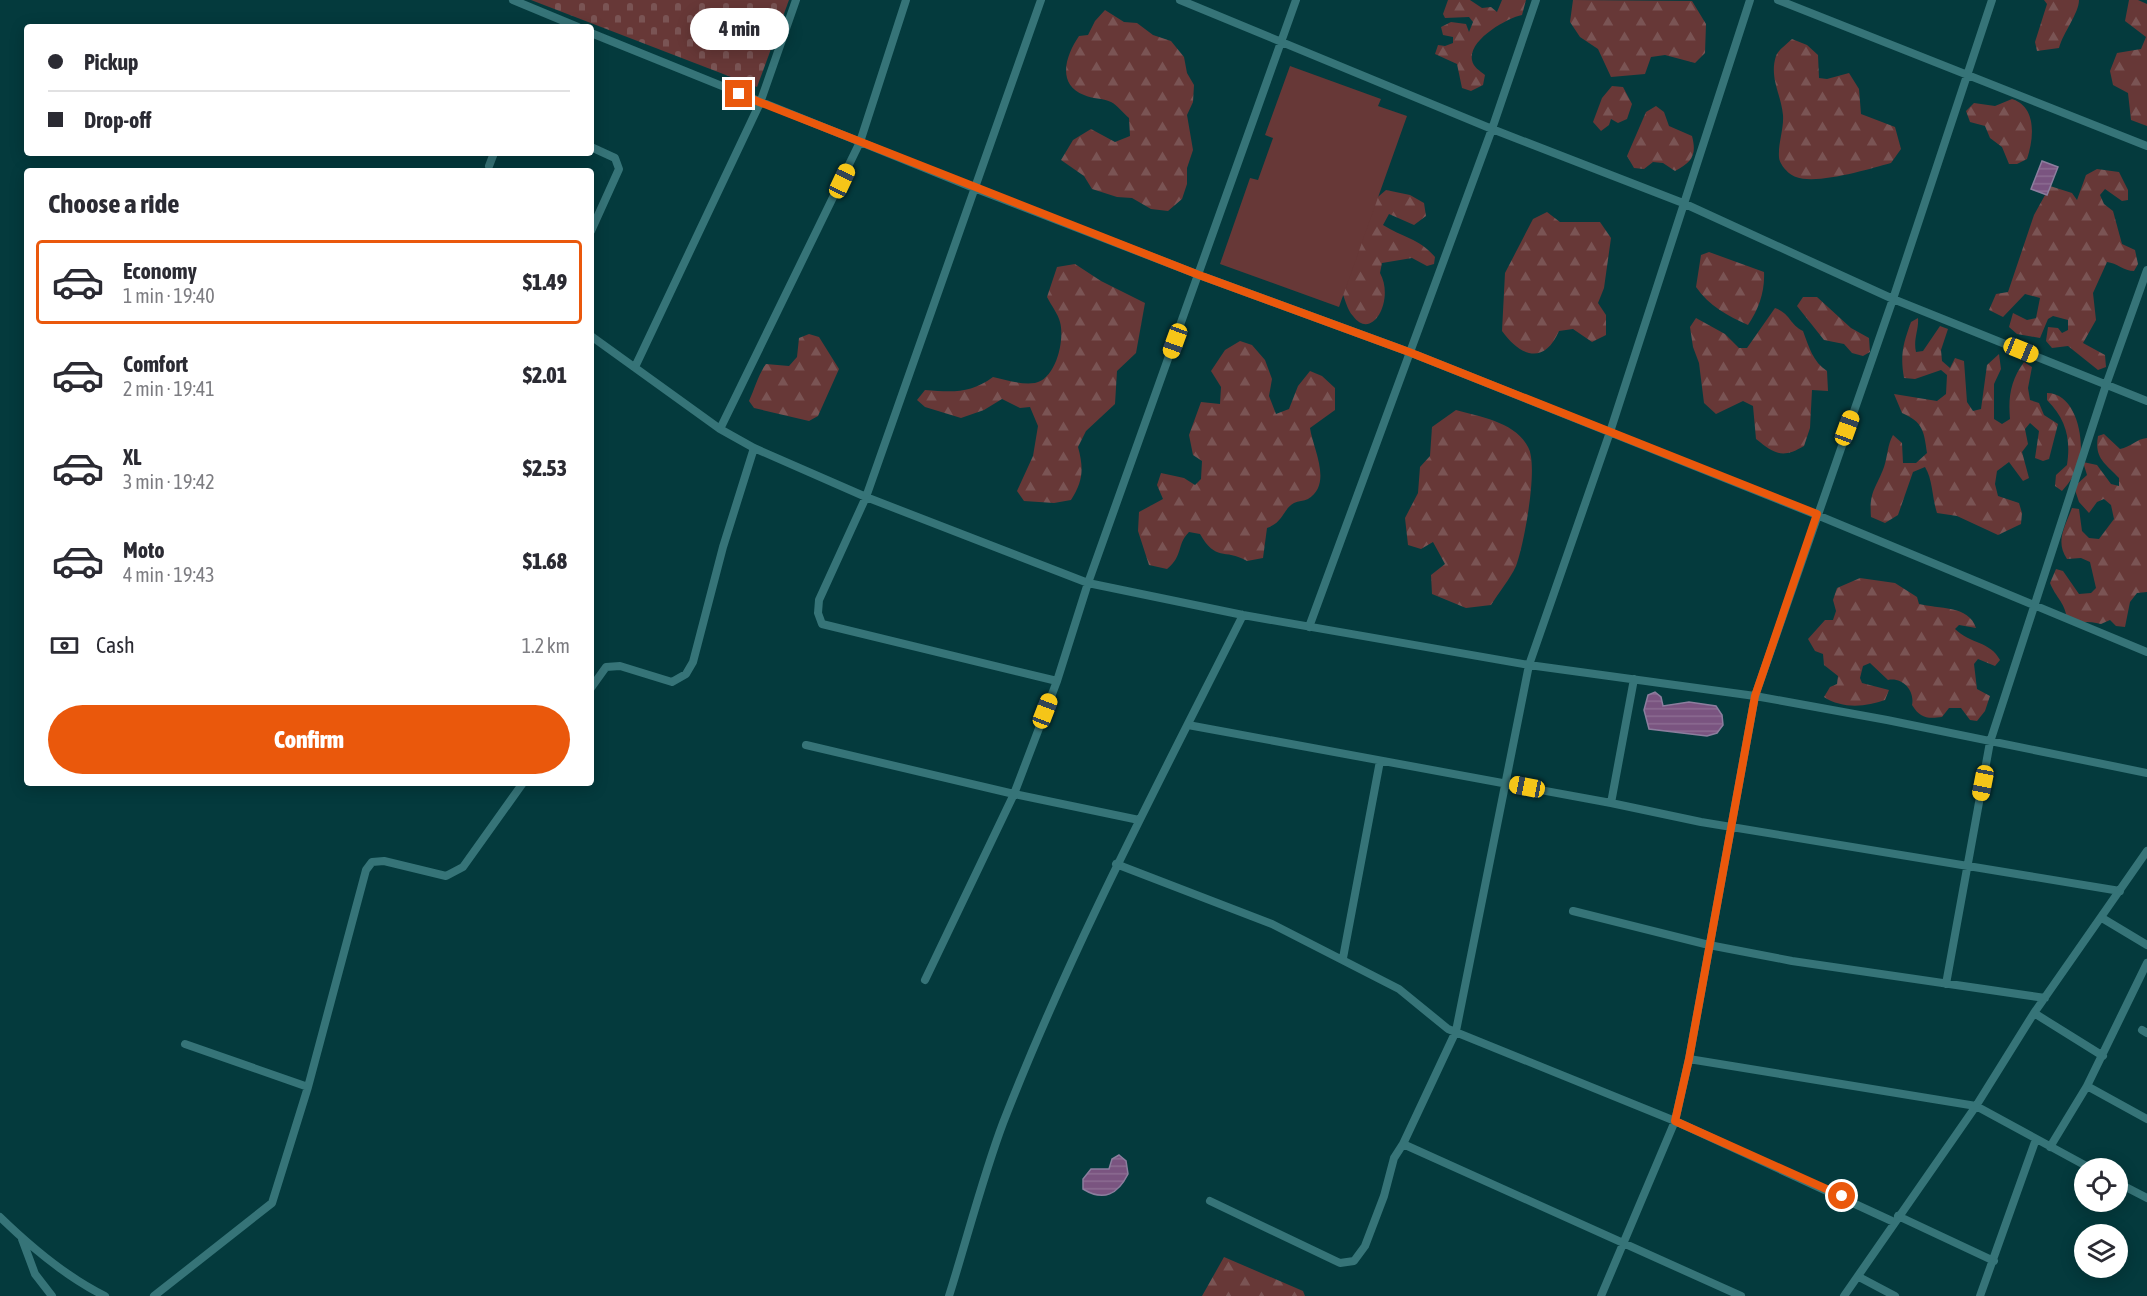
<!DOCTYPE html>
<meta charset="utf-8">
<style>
:root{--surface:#fff;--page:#f7f7f7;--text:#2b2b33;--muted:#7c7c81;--line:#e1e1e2;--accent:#ea580c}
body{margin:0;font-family:"Asap Condensed",sans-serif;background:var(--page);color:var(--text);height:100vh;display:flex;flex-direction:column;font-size:22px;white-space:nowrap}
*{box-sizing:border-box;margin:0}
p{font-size:20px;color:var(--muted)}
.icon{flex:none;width:33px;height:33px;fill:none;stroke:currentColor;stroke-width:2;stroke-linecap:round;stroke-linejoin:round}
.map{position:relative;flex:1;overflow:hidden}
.side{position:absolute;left:24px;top:168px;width:570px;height:618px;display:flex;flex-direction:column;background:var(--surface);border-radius:6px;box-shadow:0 3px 15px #0003}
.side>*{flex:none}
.hud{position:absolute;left:24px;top:24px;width:570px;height:132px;border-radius:6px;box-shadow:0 3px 15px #0003;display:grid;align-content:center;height:132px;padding:0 24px;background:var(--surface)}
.tools{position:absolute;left:2074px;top:1158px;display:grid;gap:12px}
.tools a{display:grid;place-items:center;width:54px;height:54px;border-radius:50%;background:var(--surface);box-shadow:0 3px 15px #0003;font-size:30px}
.end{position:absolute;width:27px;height:27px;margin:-14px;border:8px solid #ea580c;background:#fff;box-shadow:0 0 0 3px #fff}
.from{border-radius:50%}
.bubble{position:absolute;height:42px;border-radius:21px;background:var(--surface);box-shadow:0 3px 15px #0003;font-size:20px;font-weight:800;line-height:42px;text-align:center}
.car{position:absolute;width:18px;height:36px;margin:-18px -9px;border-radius:8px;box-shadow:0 0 4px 2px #0007;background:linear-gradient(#f5c518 24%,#345 0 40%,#f5c518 0 76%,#345 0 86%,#f5c518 0)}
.hud b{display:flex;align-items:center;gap:21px;height:57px;font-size:22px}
.hud b+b{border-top:2px solid var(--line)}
.hud i{width:15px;height:15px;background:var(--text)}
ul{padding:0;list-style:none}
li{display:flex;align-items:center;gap:18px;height:84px;margin:0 12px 9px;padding:0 12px;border:3px solid transparent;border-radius:6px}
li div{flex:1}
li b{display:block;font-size:22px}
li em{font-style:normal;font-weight:800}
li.active{border-color:var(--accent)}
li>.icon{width:54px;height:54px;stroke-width:1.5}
h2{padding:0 24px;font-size:27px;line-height:72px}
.pay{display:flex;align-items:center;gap:15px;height:66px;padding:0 24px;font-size:22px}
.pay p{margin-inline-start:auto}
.action{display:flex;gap:12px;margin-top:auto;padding:12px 24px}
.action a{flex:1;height:69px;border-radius:36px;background:var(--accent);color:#fff;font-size:24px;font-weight:800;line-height:69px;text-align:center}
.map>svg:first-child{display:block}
</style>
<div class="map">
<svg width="2147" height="1296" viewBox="0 0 2147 1296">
<defs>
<pattern id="forest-firs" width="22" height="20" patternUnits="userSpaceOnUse" patternTransform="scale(1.5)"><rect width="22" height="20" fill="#673837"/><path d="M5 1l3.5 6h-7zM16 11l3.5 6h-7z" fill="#7a5454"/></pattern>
<pattern id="cemetery-stones" width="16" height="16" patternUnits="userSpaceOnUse" patternTransform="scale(1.5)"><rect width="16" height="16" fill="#673837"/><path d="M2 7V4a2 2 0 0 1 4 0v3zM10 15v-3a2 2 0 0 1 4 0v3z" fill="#7a5454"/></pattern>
<pattern id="water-rules" width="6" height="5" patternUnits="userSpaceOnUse" patternTransform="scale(1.5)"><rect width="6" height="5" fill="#7a5480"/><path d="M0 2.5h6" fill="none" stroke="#8b6c92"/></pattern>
</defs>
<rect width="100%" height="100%" fill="#043a3d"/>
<path fill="url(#forest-firs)" d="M1448 0H1470L1482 8 1491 7 1497 12 1502 0H1526L1522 15C1507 18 1468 40 1472 60 1473 67 1480 71 1485 75L1483 85 1471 91 1462 88 1457 64 1435 54 1438 45 1445 46 1453 43V37L1443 35 1441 27 1451 22 1466 24 1469 32 1473 22 1469 17 1445 18 1443 14Z
M1573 0 1692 1 1706 24 1705 53 1695 63 1665 55 1651 57 1645 74 1611 77 1598 49 1580 37 1570 22Z
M2044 0H2079C2079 13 2063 33 2059 48L2037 51 2035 42 2047 4Z
M2129 0H2138L2147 4V126L2131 120 2128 93 2113 85 2110 71 2117 53 2141 49 2146 37 2125 21Z
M1105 10 1124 22 1137 23 1153 35 1171 41 1184 57 1187 73 1194 85 1193 102 1187 115 1193 150 1187 168V184L1182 199 1168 211 1151 209 1132 198 1117 197 1092 189 1084 176 1061 160 1073 140 1091 129 1115 142 1130 136 1129 118C1123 113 1117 105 1111 102 1103 98 1092 99 1084 95 1056 84 1066 55 1079 36L1088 35 1095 21Z
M1792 39 1807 45 1818 55 1819 78 1827 79 1849 73 1859 89 1861 114 1895 127 1901 149 1891 163C1869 169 1817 185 1796 177 1789 175 1779 164 1779 157 1778 143 1784 129 1783 115 1781 94 1769 78 1776 56 1778 50 1787 44 1792 39Z
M1612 86 1623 87 1632 104 1627 119 1618 123 1611 119 1609 125 1601 131 1593 122 1602 98Z
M2012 99C2037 107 2034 138 2027 159L2017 164H2009L2002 147 1990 138 1985 126 1970 122 1966 111 1974 103 1995 106Z
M1656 106 1664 112 1669 126 1692 136C1697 155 1692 162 1675 171L1663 163 1653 162 1644 169 1634 168 1627 156 1646 112Z
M2097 169 2119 172 2128 190V200L2122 201 2105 189 2100 195 2104 204 2113 211 2122 244 2135 250 2138 264 2134 271C2124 271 2117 263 2107 262L2093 293 2096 320 2083 343 2105 355 2106 367 2098 370 2068 346 2052 348 2046 341 2048 327 2058 328 2062 333 2068 330V320L2053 316 2048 319 2040 338 2017 334 2009 327 2013 313 2027 320 2036 318 2040 298 2025 294 2003 317 1989 310 1996 294 2008 292 2034 215 2050 186 2072 193 2077 200 2086 175Z
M1386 190 1410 195 1424 203 1426 216 1414 225 1389 214 1383 225C1402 237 1420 239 1435 257L1434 264 1427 266 1412 258 1382 263 1380 273C1395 300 1372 342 1353 316 1347 310 1345 298 1341 290L1372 202Z
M1547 212 1560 222H1600L1611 238 1604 288 1598 303 1606 315V335L1592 342 1573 329 1559 331C1544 365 1521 357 1502 331L1505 273 1533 219Z
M1709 252 1764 272C1765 291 1759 309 1748 325 1728 316 1709 306 1696 287L1701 255Z
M1075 264 1101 281 1145 303 1136 353 1117 371 1115 404 1086 431 1078 447C1084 469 1083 481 1071 500L1054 503 1024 501 1017 491 1033 456 1038 426 1030 407 1020 408 1002 399 984 410 961 418 925 407 917 400 925 390C952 392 970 394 993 377 1007 380 1021 385 1035 383 1056 379 1065 340 1060 322 1058 314 1051 305 1047 297L1057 267Z
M1803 297H1817L1851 328 1869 338 1870 352 1863 356 1852 353 1844 344 1824 340 1797 306Z
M1775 308C1791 314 1789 324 1803 331 1809 347 1813 362 1827 371L1828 391 1812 390 1810 428 1804 446C1782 459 1775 454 1756 439L1753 406 1743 401 1716 414 1704 403 1699 363 1693 347 1690 327 1696 318 1725 334 1739 348H1747Z
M1918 318C1919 330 1913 339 1916 352L1923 351 1940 326 1948 329 1941 350 1942 361 1950 368 1955 358 1964 361 1967 402 1973 411 1981 409 1987 365 1999 354 2001 369 1994 384V419L2002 424 2010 419C2008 396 2011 380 2024 362L2032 367 2028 388 2030 400 2039 403 2044 415 2058 424 2049 459 2043 461 2035 458 2039 431 2030 423 2025 429 2028 444 2022 452 2029 478 2023 481 2009 462 1997 471 1995 484 1998 496 2019 503 2022 513 2021 524 1998 535 1957 516 1937 513C1932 498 1933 480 1925 467L1913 472 1898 515 1885 523 1871 517C1869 491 1876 489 1884 467 1888 455 1887 446 1893 435L1902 443 1903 463H1916L1927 453C1924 431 1923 422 1902 413L1894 394 1937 401 1946 394 1947 375 1941 370 1915 379 1904 378C1900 355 1903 344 1911 322Z
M809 334 819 337 839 369 818 416 809 421 754 408 749 401C755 388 758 375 766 364L789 366 797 357 799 338Z
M1240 341 1252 345 1265 360 1272 379 1269 396 1276 414 1289 409 1298 386 1310 371 1322 376 1335 388V410L1310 428C1313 449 1333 484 1308 499 1304 501 1298 501 1294 503 1282 510 1284 522 1267 528L1263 558 1247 561C1224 548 1216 562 1200 534L1189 532C1176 545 1184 555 1167 569L1149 565 1138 531 1139 512 1163 499 1157 485 1161 473 1184 478 1195 485 1201 479 1202 461 1193 455 1189 435 1201 402 1220 404 1221 387 1211 371 1225 350Z
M2047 393C2075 393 2084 436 2080 458 2078 471 2070 482 2062 491L2055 486 2056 475 2067 465C2071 439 2066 419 2047 400Z
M1456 410C1481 417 1515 422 1528 447 1539 465 1524 545 1516 566 1510 579 1499 592 1491 605L1466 608 1432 594 1431 575 1445 564 1433 542 1421 549 1408 545 1405 518 1418 493 1420 467 1430 456 1432 427Z
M2104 434 2120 449C2131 447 2136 439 2147 438V592L2137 593 2130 602 2125 627 2116 626 2110 620 2101 624C2088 620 2079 625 2067 618 2064 601 2056 598 2050 583L2056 569 2063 571 2079 594 2091 593 2096 588 2090 562 2081 558 2067 559C2055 541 2065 527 2072 508L2079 509 2082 531 2089 538 2099 539 2114 519 2111 505 2104 499 2097 502 2089 513 2079 502 2074 487 2087 475 2083 462 2097 465 2111 484 2119 486V478C2105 463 2094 458 2098 436Z
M1860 578 1895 583 1917 597 1919 604C1938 609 1969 605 1976 628L1959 625 1955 629C1970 644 1990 641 2000 660L1995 666 1978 659 1974 664 1977 689 1990 696 1985 711 1977 721 1970 720 1961 708H1949L1942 717C1927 719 1920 718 1912 705 1915 691 1903 677 1888 680L1870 663 1863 666 1860 678 1862 683 1889 690 1885 700C1866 707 1842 709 1824 697L1830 687 1837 684 1838 676 1824 665 1823 654 1815 651 1808 639 1825 620H1833L1836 611 1833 600 1837 588Z
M1224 1257 1303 1291 1305 1296H1202Z"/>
<path fill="url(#cemetery-stones)" d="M531 0H789L757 87Z"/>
<path fill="#673837" d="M1290 66 1381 99 1378 106 1407 116 1339 307 1220 264 1250 178 1258 180 1273 138 1265 135Z"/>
<path fill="url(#water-rules)" stroke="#8c7e9e" stroke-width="1.5" d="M2042 161 2058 167 2047 195 2031 189Z
M1655 692 1661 697 1663 706 1689 702 1716 706 1722 715 1723 725 1717 733 1707 736 1649 729 1644 710 1648 695Z
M1119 1155 1126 1161 1128 1174C1118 1194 1104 1202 1083 1189V1179L1091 1169H1109L1112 1159Z"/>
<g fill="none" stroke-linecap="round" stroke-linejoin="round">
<path stroke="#367478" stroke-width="8" d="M513 0 578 27
M1041 0 866 497 819 600 818 613 822 624 1057 681
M1180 0 1492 129 1683 203 1893 299 2147 401
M1778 0 2147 146
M591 33 974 188 1199 275 1409 352 1817 515 2147 652
M591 147 615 158 619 169 591 231
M489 166 494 153
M591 336 720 429 754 448 866 497 1088 583 1243 615 1529 665 1755 696 1887 720 2147 773
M635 367 760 103 796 0
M720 429 860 142 906 0
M1309 627 1492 129 1536 0
M591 688 606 667 620 666 672 682 686 674 693 662 723 547 754 448
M1188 725 1611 803 1701 822 2120 891
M806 745 1014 794 925 980
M1611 803 1634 679
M1139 820 1014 794 1057 681 1088 583 1296 0
M1116 864 1272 924 1399 989 1448 1029 1675 1121 1894 1222
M1573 911 1709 945 1792 961 2045 998
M2102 918 2147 945
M1343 958 1380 761
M1946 984 1990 742 2106 385 2147 270
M2034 1013 2103 1056
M2142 1030 2147 1033
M185 1044 308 1087
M1689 1059 1976 1106 2090 1168
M2087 1086 2147 1119
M1403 1144 1741 1296
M2050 1147 2087 1086 2147 963
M2118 1183 2147 1198
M1210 1201 1340 1263 1354 1261 1365 1246 1384 1196 1394 1158 1403 1144 1456 1031 1529 665 1610 432 1750 0
M1898 1216 1994 1261
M0 1217C31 1247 66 1277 105 1296
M22 1239 35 1274 52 1296
M1859 1277 1895 1296
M154 1296 272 1203 308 1087 366 870 372 862 384 861 446 876 463 867 523 783
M949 1296C967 1239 982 1179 1003 1123 1071 948 1159 782 1243 615
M1601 1296 1675 1121 1689 1059 1755 696 1893 299 1992 0
M1844 1296 1976 1106 2034 1013 2147 851
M1980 1296 2036 1139"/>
</g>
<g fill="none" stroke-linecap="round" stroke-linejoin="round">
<path stroke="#ea580c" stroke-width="8" d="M739 94 1199 275 1409 352 1817 514 1755 696 1689 1059 1675 1121 1842 1196"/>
</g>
</svg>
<div class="tools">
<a><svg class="icon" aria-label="locate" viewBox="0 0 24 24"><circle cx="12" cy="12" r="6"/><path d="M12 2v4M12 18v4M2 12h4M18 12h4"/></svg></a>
<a><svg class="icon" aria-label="layers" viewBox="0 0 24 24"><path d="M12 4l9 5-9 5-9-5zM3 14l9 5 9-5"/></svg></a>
</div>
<i class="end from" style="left:1842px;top:1196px"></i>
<i class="end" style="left:739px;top:94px"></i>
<div class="bubble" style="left:690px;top:8px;width:99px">4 min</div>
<i class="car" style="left:842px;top:181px;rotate:25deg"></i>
<i class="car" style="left:1175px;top:341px;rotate:200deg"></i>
<i class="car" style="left:2021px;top:350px;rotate:112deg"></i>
<i class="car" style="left:1847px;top:428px;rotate:20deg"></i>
<i class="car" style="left:1045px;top:711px;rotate:21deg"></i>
<i class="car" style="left:1983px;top:783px;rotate:191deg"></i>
<i class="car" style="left:1527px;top:787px;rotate:281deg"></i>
<div class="hud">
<b><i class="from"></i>Pickup</b>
<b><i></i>Drop-off</b>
</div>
<section class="side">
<h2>Choose a ride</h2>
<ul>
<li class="active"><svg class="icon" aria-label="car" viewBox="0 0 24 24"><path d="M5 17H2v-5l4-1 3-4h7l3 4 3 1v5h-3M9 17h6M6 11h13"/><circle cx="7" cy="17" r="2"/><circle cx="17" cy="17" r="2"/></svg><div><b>Economy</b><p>1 min · 19:40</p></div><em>$1.49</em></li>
<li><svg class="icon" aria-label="car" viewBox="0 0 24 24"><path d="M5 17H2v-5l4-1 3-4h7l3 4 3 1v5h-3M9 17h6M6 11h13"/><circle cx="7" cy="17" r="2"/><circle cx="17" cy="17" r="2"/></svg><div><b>Comfort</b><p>2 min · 19:41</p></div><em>$2.01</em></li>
<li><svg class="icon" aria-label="car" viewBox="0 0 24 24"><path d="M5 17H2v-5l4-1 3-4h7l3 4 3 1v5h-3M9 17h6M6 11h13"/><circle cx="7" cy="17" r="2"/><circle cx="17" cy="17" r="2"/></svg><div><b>XL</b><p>3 min · 19:42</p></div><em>$2.53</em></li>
<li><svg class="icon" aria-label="car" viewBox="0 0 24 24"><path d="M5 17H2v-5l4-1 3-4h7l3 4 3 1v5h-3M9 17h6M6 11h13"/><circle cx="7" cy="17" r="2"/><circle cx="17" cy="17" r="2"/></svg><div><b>Moto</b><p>4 min · 19:43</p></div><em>$1.68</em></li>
</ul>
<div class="pay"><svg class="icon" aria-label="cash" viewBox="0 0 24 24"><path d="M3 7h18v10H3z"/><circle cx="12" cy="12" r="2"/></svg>Cash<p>1.2 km</p></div>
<div class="action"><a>Confirm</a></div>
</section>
</div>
